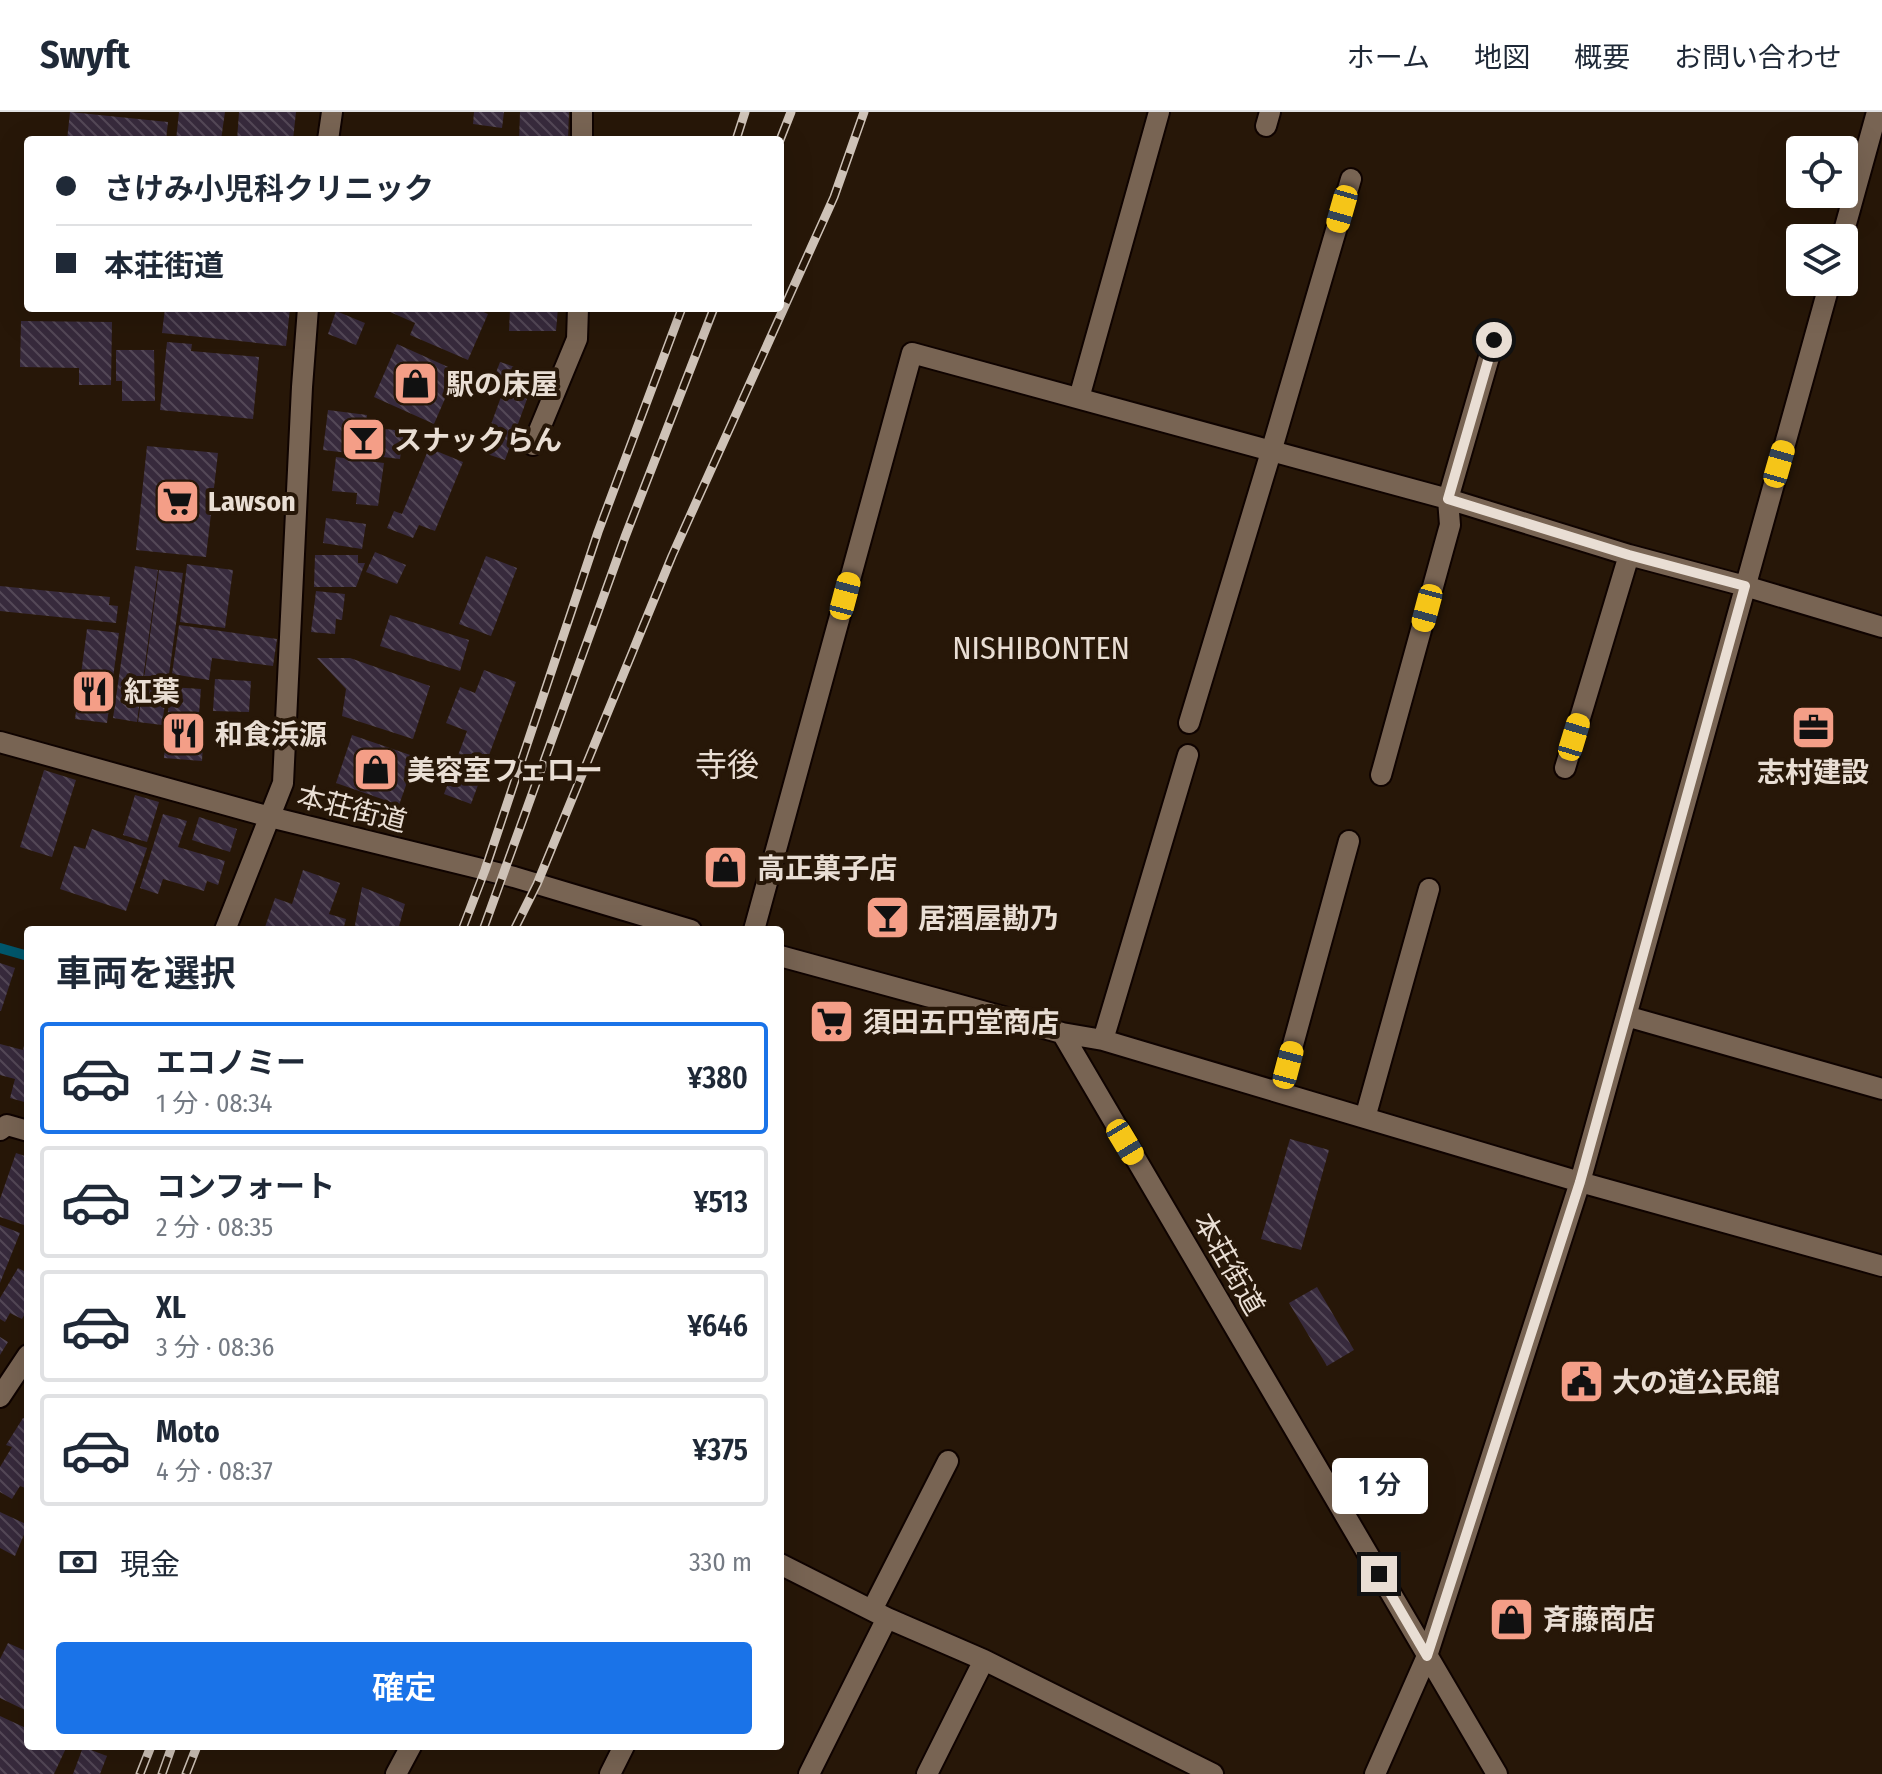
<!DOCTYPE html>
<html lang="ja">
<meta charset="utf-8">
<style>
:root{--surface:#fff;--page:#f2f2f3;--text:#1f2937;--muted:#747a83;--line:#e0e1e3;--accent:#1a73e8}
body{margin:0;font-family:"Fira Sans Condensed","Noto Sans JP",sans-serif;background:var(--page);color:var(--text);height:100vh;display:flex;flex-direction:column;font-size:30px;white-space:nowrap}
*{box-sizing:border-box;margin:0}
p{font-size:26px;color:var(--muted)}
.icon{flex:none;width:44px;height:44px;fill:none;stroke:currentColor;stroke-width:2;stroke-linecap:round;stroke-linejoin:round}
.map{position:relative;flex:1;overflow:hidden}
.side{position:absolute;left:24px;top:814px;width:760px;height:824px;display:flex;flex-direction:column;background:var(--surface);border-radius:8px;box-shadow:0 8px 32px #0002}
.side>*{flex:none}
.hud{position:absolute;left:24px;top:24px;width:760px;height:176px;border-radius:8px;box-shadow:0 8px 32px #0002;display:grid;align-content:center;height:176px;padding:0 32px;background:var(--surface)}
.fabs{position:absolute;left:1786px;top:24px;display:grid;gap:16px}
.fabs a{display:grid;place-items:center;width:72px;height:72px;border-radius:8px;background:var(--surface);box-shadow:0 8px 32px #0002;font-size:40px}
.end{position:absolute;width:36px;height:36px;margin:-18px;border:10px solid #e9ded4;background:#111;box-shadow:0 0 0 4px #111}
.from{border-radius:50%}
.bubble{position:absolute;height:56px;border-radius:8px;background:var(--surface);box-shadow:0 8px 32px #0002;font-size:26px;font-weight:600;line-height:56px;text-align:center}
.car{position:absolute;width:24px;height:48px;margin:-24px -12px;border-radius:10px;box-shadow:0 0 6px 2px #0007;background:linear-gradient(#f5c518 24%,#345 0 40%,#f5c518 0 76%,#345 0 86%,#f5c518 0)}
.hud b{display:flex;align-items:center;gap:28px;height:76px;font-size:30px}
.hud b+b{border-top:2px solid var(--line)}
.hud i{width:20px;height:20px;background:var(--text)}
ul{padding:0;list-style:none}
li{display:flex;align-items:center;gap:24px;height:112px;margin:0 16px 12px;padding:0 16px;border:4px solid var(--line);border-radius:8px}
li div{flex:1}
li b{display:block;font-size:30px}
li em{font-style:normal;font-weight:600}
li.on{border-color:var(--accent)}
li>.icon{width:72px;height:72px;stroke-width:1.5}
h2{padding:0 32px;font-size:36px;line-height:96px}
.pay{display:flex;align-items:center;gap:20px;height:88px;padding:0 32px;font-size:30px}
.pay p{margin-inline-start:auto}
.button{display:flex;gap:16px;margin-top:auto;padding:16px 32px}
.button a{flex:1;height:92px;border-radius:8px;background:var(--accent);color:#fff;font-size:32px;font-weight:600;line-height:92px;text-align:center}
header{display:flex;align-items:center;gap:48px;box-sizing:border-box;height:112px;padding:0 40px;background:var(--surface);border-bottom:2px solid var(--line)}
header strong{font-size:38px}
nav{display:flex;gap:44px;margin-inline-start:auto;font-size:28px}
.map>svg:first-child{display:block}
</style>
<header>
<strong>Swyft</strong>
<nav><a>ホーム</a><a>地図</a><a>概要</a><a>お問い合わせ</a></nav>
</header>
<div class="map">
<svg width="1882" height="1662" viewBox="0 0 1882 1662">
<defs>
<pattern id="building-back-hatch" width="6" height="6" patternUnits="userSpaceOnUse" patternTransform="scale(2)"><rect width="6" height="6" fill="#372a3c"/><path d="M-1 5l2 2M0 0l6 6M5-1l2 2" fill="none" stroke="#544857"/></pattern>
</defs>
<rect width="100%" height="100%" fill="#271708"/>
<g fill="none" stroke-linecap="round" stroke-linejoin="round">
<path stroke="#00576c" stroke-width="10" d="M0 836 28 844"/>
</g>
<path fill="url(#building-back-hatch)" d="M70 0 168 10 166 28H67Z
M179 0H225L221 28H176Z
M239 0H296L293 28H237Z
M474 0H504L502 16 473 12Z
M520 0H569L568 28H519Z
M165 196H290L286 234 162 221Z
M381 196H475L488 202 468 248 410 223 415 211Z
M510 196H558L556 219H509Z
M336 199 365 211 356 233 328 222Z
M21 209 112 210 111 273H79V256L20 255Z
M167 230 192 232 191 239 259 245 253 307 160 298Z
M397 232 457 259 434 312 374 285Z
M116 238H154L155 289H122V269H116Z
M500 250 536 262 505 348 481 340 506 271 494 266Z
M328 298 367 303 366 315 404 319 400 347 323 338Z
M147 334 218 341 206 445 136 438Z
M429 336 463 350 435 419 419 413 413 426 387 416 394 399 402 402Z
M336 345 384 351 378 394 356 392 357 381 332 379Z
M326 406 366 412 362 437 323 431Z
M375 440 406 453 397 472 366 460Z
M315 443H358V451H365L356 475H314Z
M486 444 517 456 491 524 459 512Z
M187 452 233 458 225 516 180 510Z
M135 454 158 458 137 610 113 606Z
M159 458 183 461 162 613 138 610Z
M0 474 110 485 109 493 118 494 116 511 0 499Z
M316 479 345 482 342 508 336 507 335 522 311 520Z
M390 503 469 528 460 559 380 534Z
M179 513 277 527 273 554 212 546 209 568 172 562Z
M87 517 119 521 107 611 75 607Z
M317 546H350L430 574 413 627 342 604 346 577Z
M484 558 516 570 471 692 444 682 467 619 446 611 460 575 475 581Z
M215 567 251 569 249 600 213 599Z
M170 575 201 577 198 613 204 614 202 649 164 646Z
M352 623 416 645 399 693 336 671Z
M44 658 76 668 52 745 20 735Z
M135 683 159 690 147 730 123 723Z
M163 702 187 709 178 735 225 749 218 773 207 769 204 779 163 767 158 782 140 776Z
M199 705 237 717 230 740 192 728Z
M92 717 147 736 126 799 60 777 74 734 85 737Z
M303 758 340 771 329 802 346 807 343 818H264L275 786 292 792Z
M362 775 405 792 398 818H354Z
M0 851 15 856 1 899H0Z
M27 921H28V991L10 986 15 967 0 963V932L23 938Z
M1290 1027 1329 1038 1301 1138 1261 1127Z
M16 1041 28 1045 27 1114 0 1105V1087Z
M0 1113 20 1121 0 1171Z
M18 1156 28 1161V1196L22 1207 10 1201 5 1210 0 1207V1186Z
M1317 1175 1354 1238 1327 1254 1289 1191Z
M0 1225 8 1230 0 1243Z
M23 1306 28 1308V1377L20 1374 12 1387 0 1380V1355L12 1335 6 1333Z
M0 1400 28 1413 15 1444 0 1436Z
M8 1531 28 1540V1556L26 1561 28 1562 27 1599 0 1586V1547Z
M0 1604 28 1617V1634H67L54 1662H0Z
M83 1635 107 1644 100 1662H73Z"/>
<g fill="none" stroke-linecap="round" stroke-linejoin="round">
<defs>
<path id="minor" d="M1266 14 1270 0
M328 28 332 0
M582 28V0
M1842 126 1877 0
M1079 286 1159 0
M533 333 577 227 578 196
M1189 611 1271 340 1351 67
M0 630 270 705 514 765 691 818
M1565 656 1629 443
M1381 663 1450 413 1448 387 1494 228
M225 818 283 671 302 275 308 196
M754 818 912 241 1448 387 1629 443 1745 474 1882 515
M780 844 1062 921 1103 928 1580 1070 1882 1154
M1626 904 1882 977
M1062 921 1497 1662
M1103 928 1188 643
M1280 980 1349 729
M1365 1006 1429 777
M0 1018 7 1013 28 1019
M0 1285 28 1243
M780 1452 887 1506 984 1548 1213 1662
M872 1498 948 1349
M396 1662 411 1634
M610 1662 624 1634
M809 1662 887 1506
M927 1662 984 1548
M1375 1662 1427 1544 1580 1070 1830 170"/>
</defs>
<use href="#minor" stroke="#0f0300" stroke-width="24"/>
<use href="#minor" stroke="#786453" stroke-width="20"/>
<defs>
<path id="rail" d="M736 28 745 0
M780 28 791 0
M462 818 485 758 598 420 682 196
M483 818 625 425 714 196
M514 818 537 772 672 444 834 85 864 0
M140 1662 151 1634
M162 1662 172 1634
M186 1662 197 1634"/>
</defs>
<use href="#rail" stroke="#cec2b7" stroke-width="9"/>
<use href="#rail" stroke="#271708" stroke-width="6" stroke-dasharray="18" stroke-linecap="butt"/>
</g>
<g fill="none" stroke-linecap="round" stroke-linejoin="round">
<path stroke="#e9ded4" stroke-width="10" d="M1379 1462 1427 1544 1580 1070 1745 474 1629 443 1448 387 1494 228"/>
</g>
<defs>
<symbol id="shop-square" viewBox="-11 -11 22 22"><rect x="-9" y="-9" width="18" height="18" rx="4" fill="#f49e87" stroke="#271708"/><path d="M-5-2.5h2.3a2.7 3.5 0 0 1 5.4 0H5L5.5 6h-11ZM-1.5-2.5h3a1.5 2.3 0 0 0-3 0Z" fill="#111"/></symbol>
<symbol id="bar-square" viewBox="-11 -11 22 22"><rect x="-9" y="-9" width="18" height="18" rx="4" fill="#f49e87" stroke="#271708"/><path d="M-6-5H6L.8 .8V4.5H3.5V6h-7V4.5H-.8V.8Z" fill="#111"/></symbol>
<symbol id="supermarket-square" viewBox="-11 -11 22 22"><rect x="-9" y="-9" width="18" height="18" rx="4" fill="#f49e87" stroke="#271708"/><path d="M-6-5.5h2.5l.6 2H6L4.5 2H-2.5L-4.4-4H-6ZM-1.5 3.2a1.3 1.3 0 1 0 .1 0ZM3 3.2a1.3 1.3 0 1 0 .1 0Z" fill="#111"/></symbol>
<symbol id="restaurant-square" viewBox="-11 -11 22 22"><rect x="-9" y="-9" width="18" height="18" rx="4" fill="#f49e87" stroke="#271708"/><path d="M-5-6h1v4h1v-4h1v4h1v-4h1v5L-1.5 .5V6h-2V.5L-5-1ZM5-6V6H3V1.5H1.5Q1.5-4 5-6Z" fill="#111"/></symbol>
<symbol id="office-square" viewBox="-11 -11 22 22"><rect x="-9" y="-9" width="18" height="18" rx="4" fill="#f49e87" stroke="#271708"/><path d="M-6-3h4V-5.5h4V-3h4V5H-6ZM-1-4.5V-3h2v-1.5ZM-6 0V1H6V0Z" fill="#111"/></symbol>
<symbol id="civic-square" viewBox="-11 -11 22 22"><rect x="-9" y="-9" width="18" height="18" rx="4" fill="#f49e87" stroke="#271708"/><path d="M-.6-6.5H3V-4.5H.6V-3L4-1V1h2V6H-6V1h2V-1L-.6-3ZM-1.2 2.5V6h2.4V2.5Z" fill="#111"/></symbol>
</defs>
<g fill-rule="evenodd">
<use href="#shop-square" x="390" y="246" width="51" height="51"/>
<use href="#bar-square" x="338" y="302" width="51" height="51"/>
<use href="#supermarket-square" x="152" y="364" width="51" height="51"/>
<use href="#restaurant-square" x="68" y="554" width="51" height="51"/>
<use href="#office-square" x="1788" y="590" width="51" height="51"/>
<use href="#restaurant-square" x="158" y="596" width="51" height="51"/>
<use href="#shop-square" x="350" y="632" width="51" height="51"/>
<use href="#shop-square" x="700" y="730" width="51" height="51"/>
<use href="#bar-square" x="862" y="780" width="51" height="51"/>
<use href="#supermarket-square" x="806" y="884" width="51" height="51"/>
<use href="#civic-square" x="1556" y="1244" width="51" height="51"/>
<use href="#shop-square" x="1486" y="1482" width="51" height="51"/>
</g>
<g text-anchor="middle" dominant-baseline="central" stroke-width="8" stroke-linejoin="round" paint-order="stroke">
<g font-size="28" font-weight="bold" fill="#e9ded4" stroke="#271708" text-anchor="start">
<text x="446" y="272">駅の床屋</text>
<text x="394" y="328">スナックらん</text>
<text x="208" y="389">Lawson</text>
<text x="124" y="579">紅葉</text>
<text x="215" y="622">和食浜源</text>
<text x="407" y="658">美容室フェロー</text>
<text x="1813" y="660" text-anchor="middle">志村建設</text>
<text x="757" y="756">高正菓子店</text>
<text x="918" y="806">居酒屋勘乃</text>
<text x="863" y="910">須田五円堂商店</text>
<text x="1612" y="1270">大の道公民館</text>
<text x="1543" y="1507">斉藤商店</text>
</g>
<g font-size="28" fill="#e9ded4" stroke="#271708">
<text transform="translate(352 697) rotate(14)">本荘街道</text>
<text transform="translate(1229 1152) rotate(60)">本荘街道</text>
</g>
<g font-size="32" fill="#e9ded4" stroke="#271708">
<text x="1041" y="536">NISHIBONTEN</text>
<text x="727" y="653">寺後</text>
</g>
</g>
</svg>
<div class="fabs">
<a><svg class="icon" aria-label="locate" viewBox="0 0 24 24"><circle cx="12" cy="12" r="6"/><path d="M12 2v4M12 18v4M2 12h4M18 12h4"/></svg></a>
<a><svg class="icon" aria-label="layers" viewBox="0 0 24 24"><path d="M12 4l9 5-9 5-9-5zM3 14l9 5 9-5"/></svg></a>
</div>
<i class="end from" style="left:1494px;top:228px"></i>
<i class="end" style="left:1379px;top:1462px"></i>
<div class="bubble" style="left:1332px;top:1346px;width:96px">1 分</div>
<i class="car" style="left:1342px;top:97px;rotate:196deg"></i>
<i class="car" style="left:1779px;top:352px;rotate:16deg"></i>
<i class="car" style="left:845px;top:484px;rotate:15deg"></i>
<i class="car" style="left:1427px;top:496px;rotate:195deg"></i>
<i class="car" style="left:1574px;top:625px;rotate:17deg"></i>
<i class="car" style="left:1288px;top:953px;rotate:15deg"></i>
<i class="car" style="left:1125px;top:1030px;rotate:149deg"></i>
<div class="hud">
<b><i class="from"></i>さけみ小児科クリニック</b>
<b><i></i>本荘街道</b>
</div>
<section class="side">
<h2>車両を選択</h2>
<ul>
<li class="on"><svg class="icon" aria-label="car" viewBox="0 0 24 24"><path d="M5 17H2v-5l4-1 3-4h7l3 4 3 1v5h-3M9 17h6M6 11h13"/><circle cx="7" cy="17" r="2"/><circle cx="17" cy="17" r="2"/></svg><div><b>エコノミー</b><p>1 分 · 08:34</p></div><em>¥380</em></li>
<li><svg class="icon" aria-label="car" viewBox="0 0 24 24"><path d="M5 17H2v-5l4-1 3-4h7l3 4 3 1v5h-3M9 17h6M6 11h13"/><circle cx="7" cy="17" r="2"/><circle cx="17" cy="17" r="2"/></svg><div><b>コンフォート</b><p>2 分 · 08:35</p></div><em>¥513</em></li>
<li><svg class="icon" aria-label="car" viewBox="0 0 24 24"><path d="M5 17H2v-5l4-1 3-4h7l3 4 3 1v5h-3M9 17h6M6 11h13"/><circle cx="7" cy="17" r="2"/><circle cx="17" cy="17" r="2"/></svg><div><b>XL</b><p>3 分 · 08:36</p></div><em>¥646</em></li>
<li><svg class="icon" aria-label="car" viewBox="0 0 24 24"><path d="M5 17H2v-5l4-1 3-4h7l3 4 3 1v5h-3M9 17h6M6 11h13"/><circle cx="7" cy="17" r="2"/><circle cx="17" cy="17" r="2"/></svg><div><b>Moto</b><p>4 分 · 08:37</p></div><em>¥375</em></li>
</ul>
<div class="pay"><svg class="icon" aria-label="cash" viewBox="0 0 24 24"><path d="M3 7h18v10H3z"/><circle cx="12" cy="12" r="2"/></svg>現金<p>330 m</p></div>
<div class="button"><a>確定</a></div>
</section>
</div>
